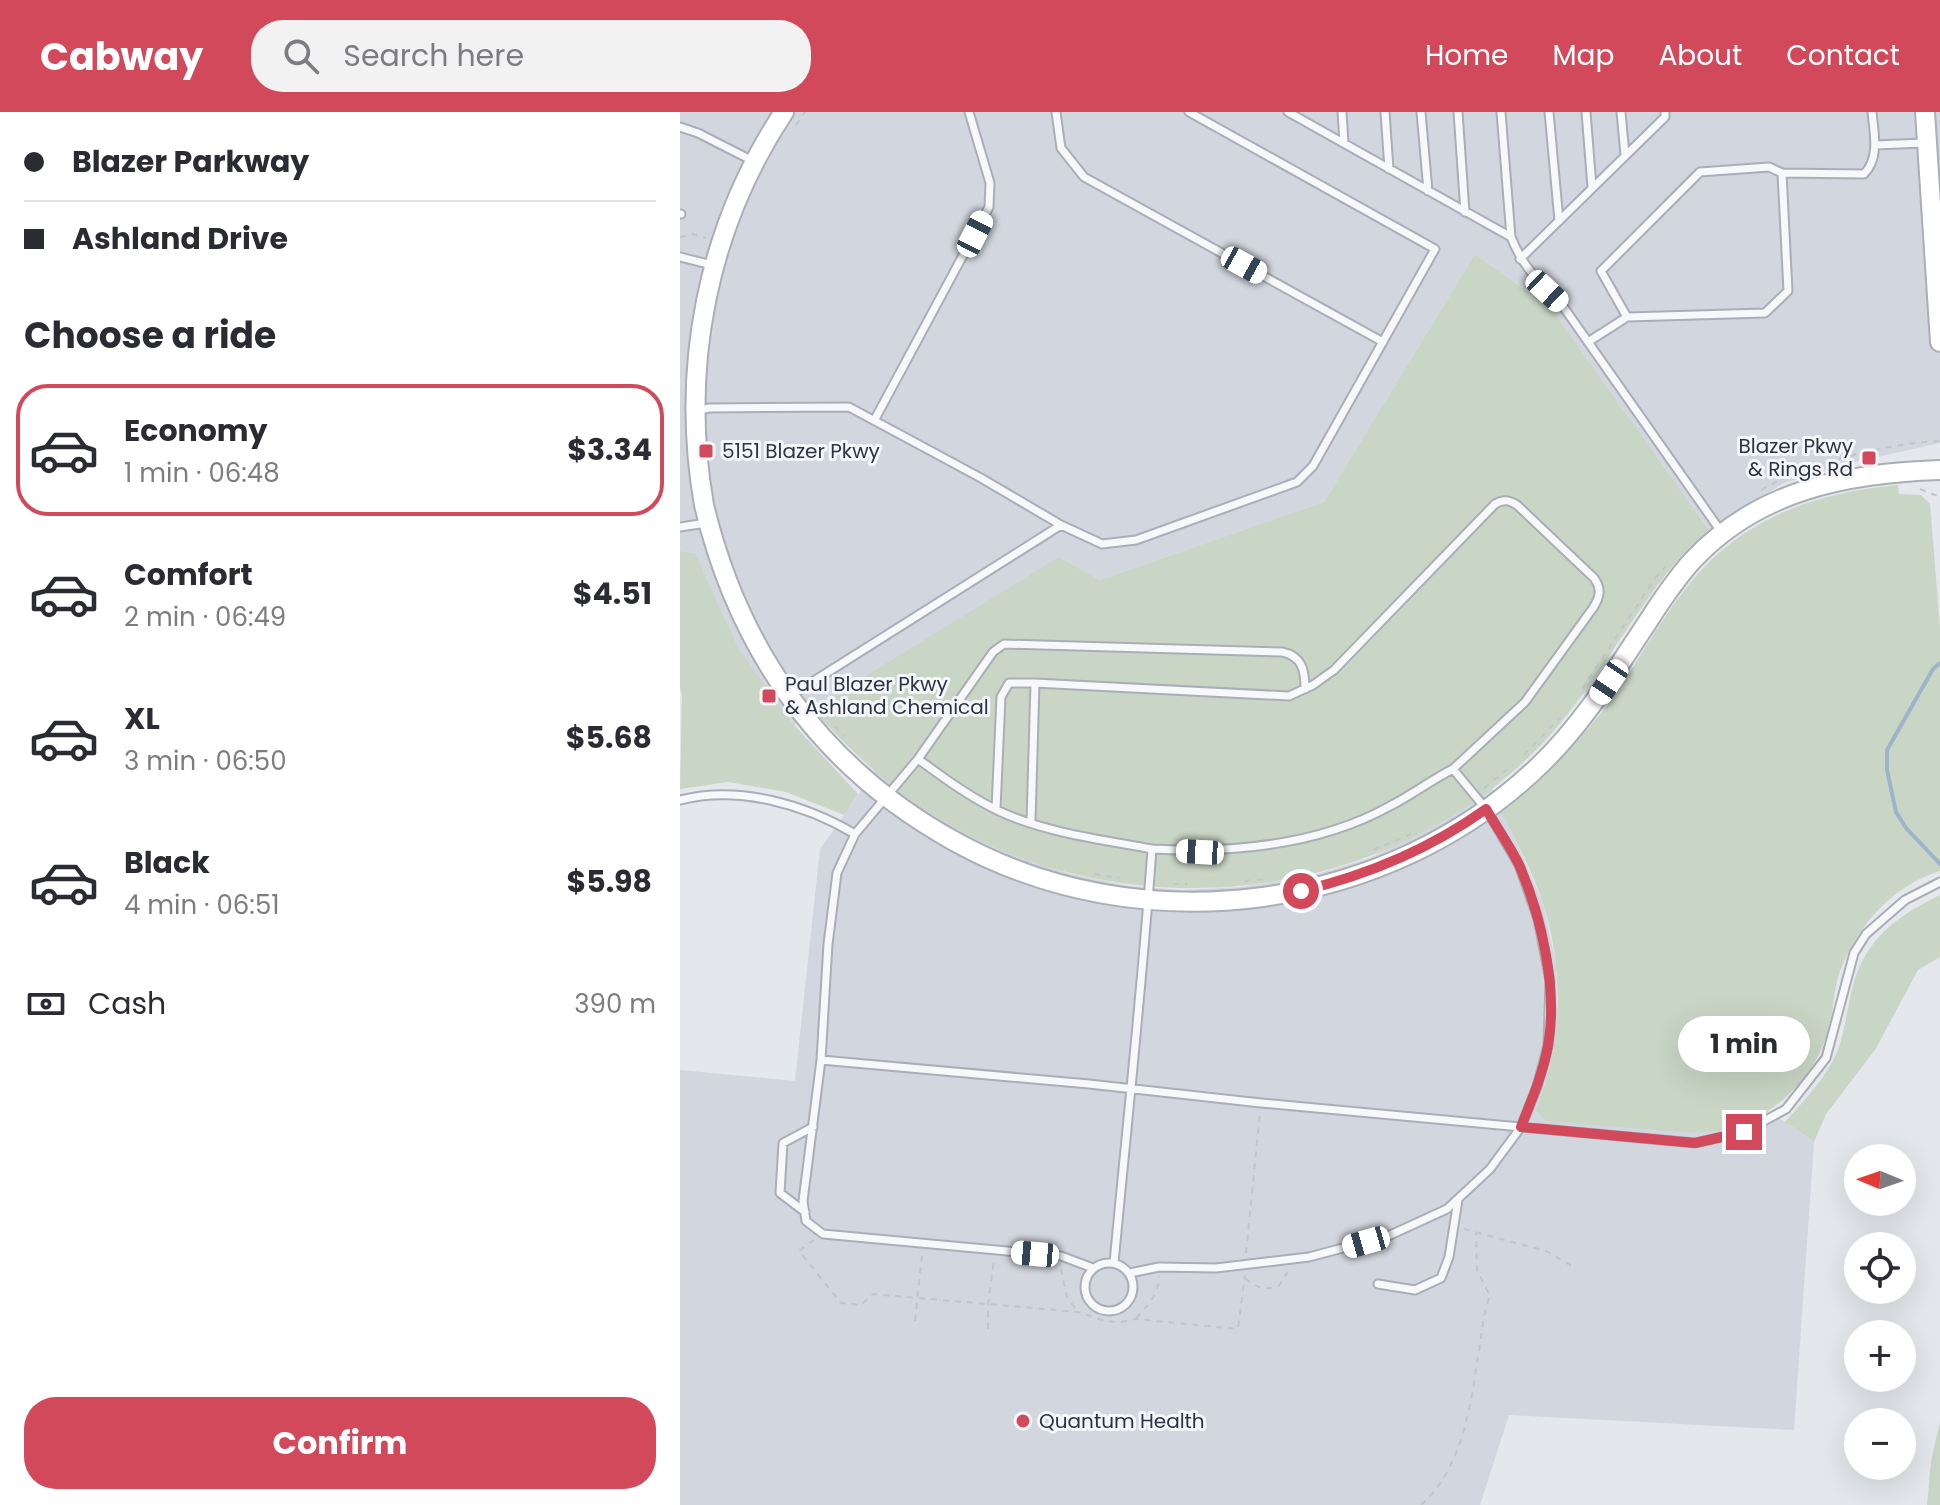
<!DOCTYPE html>
<meta charset="utf-8">
<style>
:root{--surface:#fff;--page:#f2f2f3;--text:#2b2b33;--muted:#7c7c81;--line:#e1e1e2;--accent:#d1495b}
body{margin:0;font-family:Poppins,sans-serif;background:var(--page);color:var(--text);height:100vh;display:flex;flex-direction:column;font-size:30px;white-space:nowrap}
*{box-sizing:border-box;margin:0}
p{font-size:26px;color:var(--muted)}
.icon{flex:none;width:44px;height:44px;fill:none;stroke:currentColor;stroke-width:2;stroke-linecap:round;stroke-linejoin:round}
.map{position:relative;flex:1;overflow:hidden}
.side{display:flex;flex-direction:column;background:var(--surface);width:680px}
.side>*{flex:none}
.hud{display:grid;align-content:center;height:176px;padding:0 24px;background:var(--surface)}
.needle{width:52px;rotate:272deg}
.tools{position:absolute;left:1164px;top:1032px;display:grid;gap:16px}
.tools a{display:grid;place-items:center;width:72px;height:72px;border-radius:50%;background:var(--surface);box-shadow:0 8px 32px #0002;font-size:40px}
.end{position:absolute;width:36px;height:36px;margin:-18px;border:10px solid #d1495b;background:#fff;box-shadow:0 0 0 4px #fff}
.from{border-radius:50%}
.bubble{position:absolute;height:56px;border-radius:28px;background:var(--surface);box-shadow:0 8px 32px #0002;font-size:26px;font-weight:700;line-height:56px;text-align:center}
.car{position:absolute;width:24px;height:48px;margin:-24px -12px;border-radius:10px;box-shadow:0 0 6px 2px #0007;background:linear-gradient(#fff 24%,#345 0 40%,#fff 0 76%,#345 0 86%,#fff 0)}
.hud b{display:flex;align-items:center;gap:28px;height:76px;font-size:30px}
.hud b+b{border-top:2px solid var(--line)}
.hud i{width:20px;height:20px;background:var(--text)}
ul{padding:0;list-style:none}
li{display:flex;align-items:center;gap:24px;height:132px;margin:0 16px 12px;padding:0 8px;border:4px solid transparent;border-radius:32px}
li div{flex:1}
li b{display:block;font-size:30px}
li em{font-style:normal;font-weight:700}
li.active{border-color:var(--accent)}
li>.icon{width:72px;height:72px;stroke-width:1.5}
h2{padding:0 24px;font-size:36px;line-height:96px}
.pay{display:flex;align-items:center;gap:20px;height:88px;padding:0 24px;font-size:30px}
.pay p{margin-inline-start:auto}
.primary-button{display:flex;gap:16px;margin-top:auto;padding:16px 24px}
.primary-button a{flex:1;height:92px;border-radius:32px;background:var(--accent);color:#fff;font-size:32px;font-weight:700;line-height:92px;text-align:center}
header{display:flex;align-items:center;gap:48px;box-sizing:border-box;height:112px;padding:0 40px;background:var(--accent);color:#fff}
header strong{font-size:38px}
nav{display:flex;gap:44px;margin-inline-start:auto;font-size:28px}
.search{width:560px;height:72px;background:var(--page);display:flex;align-items:center;gap:20px;box-sizing:border-box;padding:0 28px;border-radius:32px;color:var(--muted);font-size:30px}
main{display:flex;flex:1;min-height:0}
.map>svg:first-child{display:block}
</style>
<header>
<strong>Cabway</strong>
<div class="search"><svg class="icon" aria-label="search" viewBox="0 0 24 24"><circle cx="10" cy="10" r="6"/><path d="M15 15l6 6"/></svg>Search here</div>
<nav><a>Home</a><a>Map</a><a>About</a><a>Contact</a></nav>
</header>
<main>
<section class="side">
<div class="hud">
<b><i class="from"></i>Blazer Parkway</b>
<b><i></i>Ashland Drive</b>
</div>
<h2>Choose a ride</h2>
<ul>
<li class="active"><svg class="icon" aria-label="car" viewBox="0 0 24 24"><path d="M5 17H2v-5l4-1 3-4h7l3 4 3 1v5h-3M9 17h6M6 11h13"/><circle cx="7" cy="17" r="2"/><circle cx="17" cy="17" r="2"/></svg><div><b>Economy</b><p>1 min · 06:48</p></div><em>$3.34</em></li>
<li><svg class="icon" aria-label="car" viewBox="0 0 24 24"><path d="M5 17H2v-5l4-1 3-4h7l3 4 3 1v5h-3M9 17h6M6 11h13"/><circle cx="7" cy="17" r="2"/><circle cx="17" cy="17" r="2"/></svg><div><b>Comfort</b><p>2 min · 06:49</p></div><em>$4.51</em></li>
<li><svg class="icon" aria-label="car" viewBox="0 0 24 24"><path d="M5 17H2v-5l4-1 3-4h7l3 4 3 1v5h-3M9 17h6M6 11h13"/><circle cx="7" cy="17" r="2"/><circle cx="17" cy="17" r="2"/></svg><div><b>XL</b><p>3 min · 06:50</p></div><em>$5.68</em></li>
<li><svg class="icon" aria-label="car" viewBox="0 0 24 24"><path d="M5 17H2v-5l4-1 3-4h7l3 4 3 1v5h-3M9 17h6M6 11h13"/><circle cx="7" cy="17" r="2"/><circle cx="17" cy="17" r="2"/></svg><div><b>Black</b><p>4 min · 06:51</p></div><em>$5.98</em></li>
</ul>
<div class="pay"><svg class="icon" aria-label="cash" viewBox="0 0 24 24"><path d="M3 7h18v10H3z"/><circle cx="12" cy="12" r="2"/></svg>Cash<p>390 m</p></div>
<div class="primary-button"><a>Confirm</a></div>
</section>
<div class="map">
<svg width="1260" height="1393" viewBox="0 0 1260 1393">
<rect width="100%" height="100%" fill="#e4e7ec"/>
<path fill="#d2d6de" d="M0 0H1260V331L1166 352 1102 372 1029 418 870 195 795 142 644 390 420 468 381 446 132 597 114 613 59 537 15 441 0 439Z
M195 659 260 707 319 737 390 762 449 774 502 778 561 775 634 763 690 746 759 712 812 675 863 791 876 852 877 917 868 971 857 998 1049 1016 1087 998 1134 1030 1114 1318 829 1303 800 1393H0V958L115 969 140 737Z"/>
<path fill="#c9d6c5" d="M795 142 870 195 1029 418C1015 432 999 445 987 461 943 517 911 580 862 632 708 792 449 821 260 707 211 678 170 638 132 597L379 445 420 468 644 390Z
M1218 373 1219 382 1241 383 1250 392 1260 516V759C1212 774 1178 813 1160 859 1153 878 1154 899 1148 919 1135 965 1095 1004 1048 1017 1020 1024 991 1019 963 1017 930 1014 898 1012 866 1009L856 998C883 934 884 857 863 791 853 760 836 730 822 700 863 663 904 627 935 582 959 548 978 512 1003 480 1057 408 1131 381 1218 373Z
M0 439 15 441 59 537 114 613 178 682 164 703 106 680 48 670 0 677 2 583 0 576Z
M1260 783V845L1238 858 1195 938 1146 1002 1134 1030 1105 1010C1124 988 1145 968 1157 940 1164 923 1166 905 1170 886 1181 830 1212 807 1260 783Z
M1260 1309V1393H1247L1251 1350Z"/>
<g fill="none" stroke-linecap="round" stroke-linejoin="round">
<path stroke="#9fb4cc" stroke-width="4" d="M1260 551 1253 557 1207 638V658L1216 700 1226 716 1260 752"/>
<defs>
<path id="lane" d="M376 0 381 36 404 65 703 230
M608 0 831 125C842 153 858 170 880 190L1042 421
M662 0 664 31
M705 0 709 57
M741 0 748 79
M778 0 785 100
M821 0 831 125
M869 0 879 109
M906 0 912 75
M941 0 945 43
M0 15 18 21 73 49
M1195 33 1244 31
M0 102H1
M0 145 32 153
M840 147 985 5V0
M947 205 1085 201 1108 179 1102 61
M908 230 947 205 921 159 1020 60 1089 55 1102 61 1184 62C1200 46 1194 21 1192 0
M15 299 29 296 169 295 301 366 381 413
M195 307 309 95 310 71 289 0
M0 415 26 411
M110 584 381 413 422 432 456 428 617 370 633 354 755 137 509 0
M238 647 313 540 324 532 602 540C622 544 625 558 625 577
M0 688C58 673 124 692 175 722
M316 697 321 585 329 571H355
M351 710 355 571 609 584 633 573 654 558 815 392C823 387 829 388 837 393L914 466C922 477 920 485 913 496L845 590 773 657
M141 948 123 1089 126 1109 143 1122 381 1144 413 1156
M125 1100 100 1081 103 1031 133 1015
M405 1175a24 24 0 1 1 48 0a24 24 0 1 1-48 0Z
M434 1151C447 1013 462 875 472 737 424 728 367 721 321 700 291 686 264 666 238 647L175 722 157 761 148 832 141 948 409 972 581 991 1015 1031 1064 1020 1106 997 1146 946 1174 841 1186 822 1225 788 1260 770
M450 1161 479 1155 536 1156 629 1145 708 1124 767 1097 810 1057 841 1015 857 975 868 933 870 869 858 807 839 753 806 697 773 657C751 668 732 683 710 694 640 733 551 741 472 737
M698 1172 735 1178 761 1166 769 1145 778 1088"/>
<path id="secondary" d="M104 0C27 116 0 256 24 393 59 540 142 656 274 729 461 833 709 801 862 651 904 610 933 562 965 514 979 492 994 469 1012 449 1078 378 1167 361 1260 358
M1245 0 1260 230"/>
</defs>
<use href="#lane" stroke="#a9aeb7" stroke-width="11"/>
<use href="#secondary" stroke="#a9aeb7" stroke-width="22"/>
<path stroke="#c2c5cb" stroke-width="2" stroke-dasharray="6 6" stroke-linecap="butt" d="M116 13 125 0
M0 125 13 122 26 126
M1240 377 1260 385
M1081 378C1126 352 1208 331 1260 329
M902 577 976 465 986 454
M155 614 164 624
M844 643 881 605
M804 676 833 653
M693 738 731 722
M414 762 439 766
M565 769 587 767
M493 772H507
M784 1117 866 1139 892 1154
M134 1128 119 1139 161 1191 181 1193 193 1182 398 1200C420 1207 432 1214 455 1207L558 1217 565 1163
M566 1141 580 1000
M381 1157 387 1185 397 1199
M565 1166C576 1176 583 1178 598 1175L609 1158
M456 1206C468 1193 479 1183 479 1164
M235 1209 242 1143
M308 1217V1192L314 1147
M741 1393C782 1356 790 1297 798 1245 802 1224 802 1204 810 1184L797 1158 796 1121"/>
<use href="#lane" stroke="#f7f8fa" stroke-width="7"/>
<use href="#secondary" stroke="#fff" stroke-width="18"/>
</g>
<g fill="none" stroke-linecap="round" stroke-linejoin="round">
<path stroke="#d1495b" stroke-width="10" d="M621 779C688 763 750 737 806 697 817 716 831 735 840 755 862 807 878 878 868 934 863 962 851 989 841 1015L1015 1031 1064 1020"/>
</g>
<g fill="#d1495b" stroke="#f4f6f9" stroke-width="3">
<rect x="18" y="331" width="16" height="16" rx="4"/>
<rect x="1181" y="338" width="16" height="16" rx="4"/>
<rect x="81" y="576" width="16" height="16" rx="4"/>
<circle cx="343" cy="1309" r="8"/>
</g>
<g text-anchor="middle" dominant-baseline="central" stroke-width="6" stroke-linejoin="round" paint-order="stroke">
<g font-size="20" fill="#2b3445" stroke="#f4f6f9" text-anchor="start">
<text x="1173" y="334" text-anchor="end">Blazer Pkwy<tspan x="1173" dy="23">&amp; Rings Rd</tspan></text>
<text x="42" y="339">5151 Blazer Pkwy</text>
<text x="105" y="572">Paul Blazer Pkwy<tspan x="105" dy="23">&amp; Ashland Chemical</tspan></text>
<text x="359" y="1309">Quantum Health</text>
</g>
</g>
</svg>
<div class="tools">
<a><svg class="needle" viewBox="-14 -14 28 28"><path d="M0-13l5 13h-10z" fill="#e53935"/><path d="M0 13l5-13h-10z" fill="#7c7c81"/></svg></a>
<a><svg class="icon" aria-label="locate" viewBox="0 0 24 24"><circle cx="12" cy="12" r="6"/><path d="M12 2v4M12 18v4M2 12h4M18 12h4"/></svg></a>
<a>+</a>
<a>−</a>
</div>
<i class="end from" style="left:621px;top:779px"></i>
<i class="end" style="left:1064px;top:1020px"></i>
<div class="bubble" style="left:998px;top:904px;width:132px">1 min</div>
<i class="car" style="left:295px;top:122px;rotate:27deg"></i>
<i class="car" style="left:564px;top:153px;rotate:119deg"></i>
<i class="car" style="left:867px;top:179px;rotate:133deg"></i>
<i class="car" style="left:929px;top:570px;rotate:214deg"></i>
<i class="car" style="left:520px;top:740px;rotate:273deg"></i>
<i class="car" style="left:686px;top:1130px;rotate:254deg"></i>
<i class="car" style="left:355px;top:1142px;rotate:275deg"></i>
</div>
</main>
